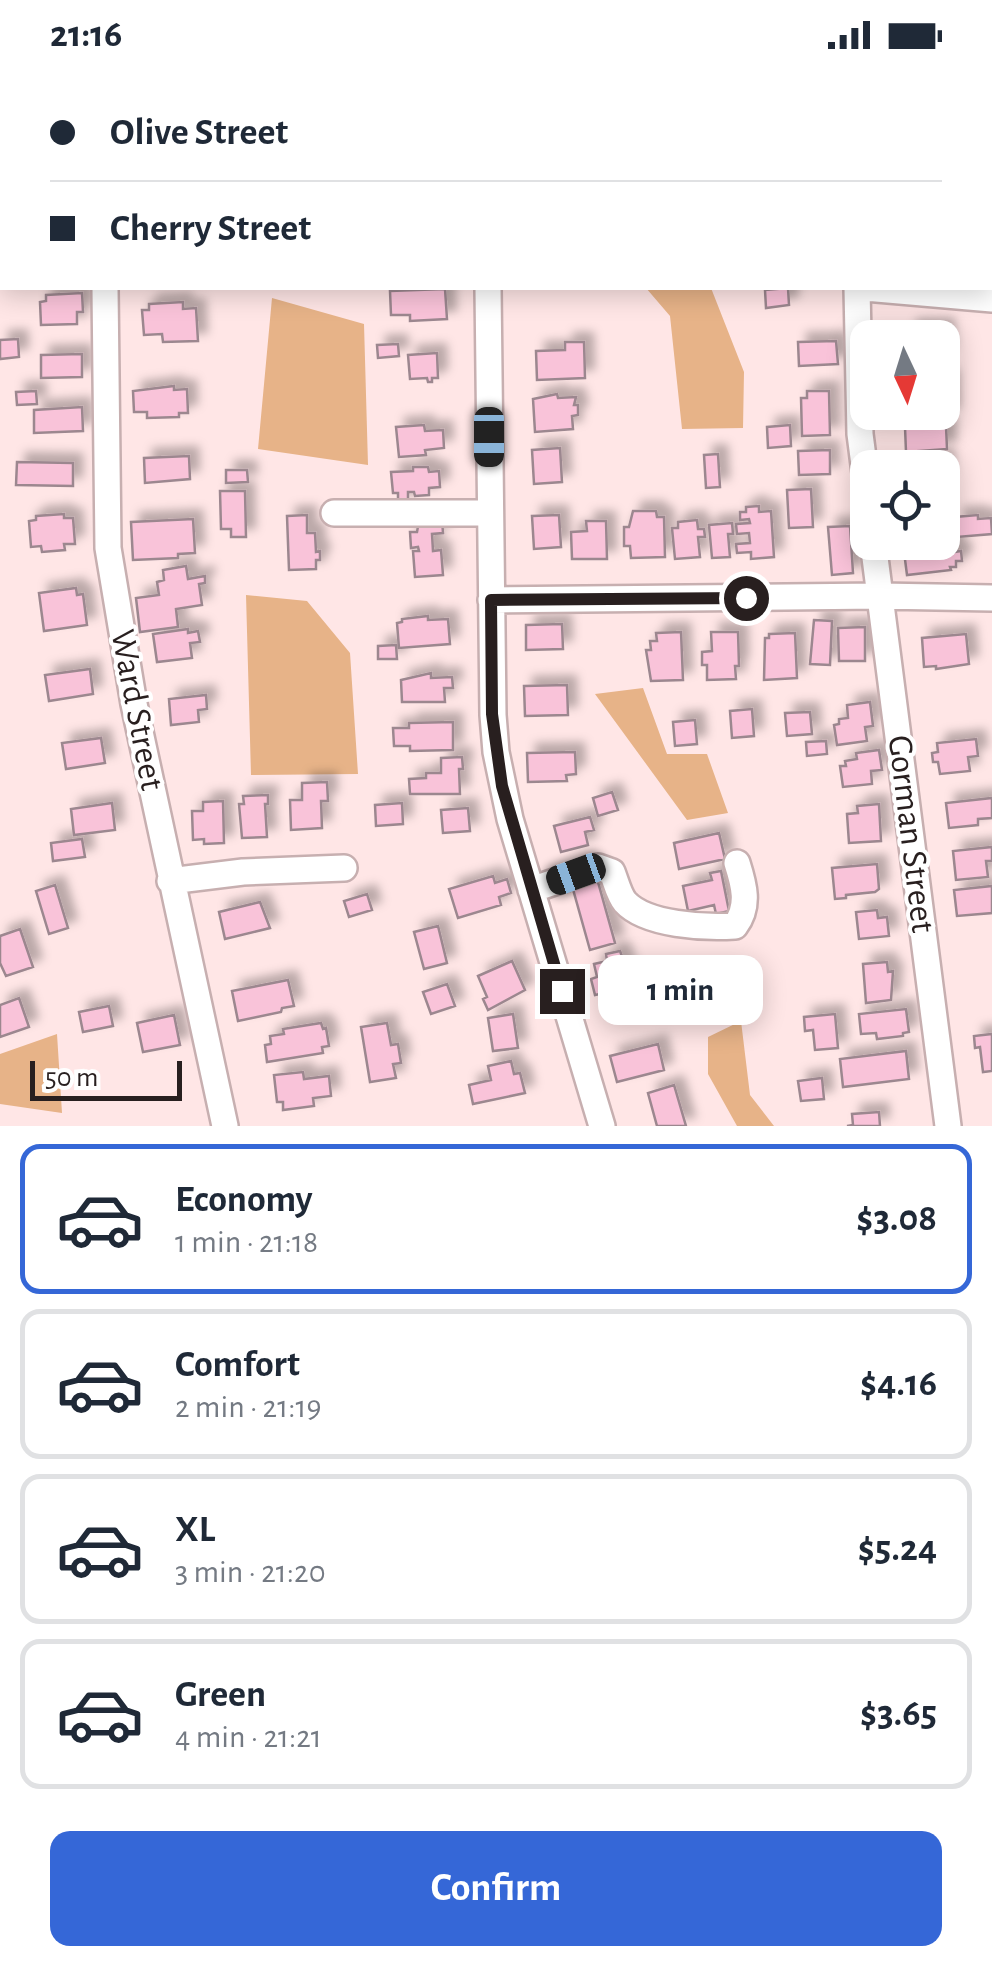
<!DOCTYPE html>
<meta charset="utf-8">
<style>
:root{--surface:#fff;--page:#f2f2f3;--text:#1f2937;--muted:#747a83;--line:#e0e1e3;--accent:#3567d7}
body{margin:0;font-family:"Alegreya Sans",sans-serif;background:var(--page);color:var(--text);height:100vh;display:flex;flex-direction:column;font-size:38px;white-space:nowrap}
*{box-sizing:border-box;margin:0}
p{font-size:32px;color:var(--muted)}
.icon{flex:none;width:55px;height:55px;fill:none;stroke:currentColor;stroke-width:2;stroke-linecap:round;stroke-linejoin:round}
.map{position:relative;height:1056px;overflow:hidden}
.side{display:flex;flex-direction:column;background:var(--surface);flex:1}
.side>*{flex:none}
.top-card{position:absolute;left:0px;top:0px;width:992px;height:220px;box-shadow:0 5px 25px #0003;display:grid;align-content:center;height:220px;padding:0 50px;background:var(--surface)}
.needle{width:65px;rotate:176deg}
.buttons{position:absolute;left:850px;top:250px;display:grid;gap:20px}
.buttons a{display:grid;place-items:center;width:110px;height:110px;border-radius:20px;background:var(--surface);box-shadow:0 5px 25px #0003;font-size:50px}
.scale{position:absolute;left:30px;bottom:25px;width:152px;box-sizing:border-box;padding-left:10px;border:5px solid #281f1f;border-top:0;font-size:28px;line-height:35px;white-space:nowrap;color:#281f1f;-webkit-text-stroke:8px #fff;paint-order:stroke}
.end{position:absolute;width:45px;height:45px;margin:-22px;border:12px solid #281f1f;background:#fff;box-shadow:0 0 0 5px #fff}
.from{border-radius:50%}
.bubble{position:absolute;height:70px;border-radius:20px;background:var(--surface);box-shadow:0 5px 25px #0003;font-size:32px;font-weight:700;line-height:70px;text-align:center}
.car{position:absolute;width:30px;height:60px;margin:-30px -15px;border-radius:12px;box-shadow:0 0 8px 2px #0007;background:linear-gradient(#222 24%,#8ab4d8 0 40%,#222 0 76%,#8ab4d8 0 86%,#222 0)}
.top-card b{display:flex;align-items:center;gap:35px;height:95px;font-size:38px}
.top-card b+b{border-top:2px solid var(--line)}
.top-card i{width:25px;height:25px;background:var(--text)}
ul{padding:18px 0 0;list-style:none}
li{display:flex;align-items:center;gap:30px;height:150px;margin:0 20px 15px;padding:0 30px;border:5px solid var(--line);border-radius:20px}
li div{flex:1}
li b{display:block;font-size:38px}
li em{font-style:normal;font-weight:700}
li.current{border-color:var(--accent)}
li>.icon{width:90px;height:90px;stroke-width:1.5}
.primary-button{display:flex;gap:20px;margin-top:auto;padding:20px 50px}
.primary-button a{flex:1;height:115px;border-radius:20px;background:var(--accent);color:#fff;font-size:40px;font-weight:700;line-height:115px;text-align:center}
.status{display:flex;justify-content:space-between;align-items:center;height:70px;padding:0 50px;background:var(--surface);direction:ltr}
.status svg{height:28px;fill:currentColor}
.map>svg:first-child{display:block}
</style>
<div class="status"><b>21:16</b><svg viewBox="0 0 49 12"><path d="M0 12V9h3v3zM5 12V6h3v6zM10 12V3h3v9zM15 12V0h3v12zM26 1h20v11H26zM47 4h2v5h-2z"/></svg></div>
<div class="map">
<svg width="992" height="1056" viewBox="0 0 992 1056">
<defs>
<filter id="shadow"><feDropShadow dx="9" dy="-9" stdDeviation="5" flood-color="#0004"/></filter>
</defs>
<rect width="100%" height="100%" fill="#ffe6e6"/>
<path fill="#e7b388" d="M646 218H711L744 302 743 358 682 359 670 246Z
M272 228 364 254 368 395 258 379Z
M246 525 307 531 350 583 358 704 251 705Z
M643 618 667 684H707L728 743 687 750 595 624Z
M741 951 750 1025 774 1056H737L708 1004V967Z
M57 964 62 1043 0 1034V984Z"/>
<path fill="#f9c3d9" stroke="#9c878f" stroke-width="2.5" filter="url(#shadow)" d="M788 218 789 235 766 238 765 220Z
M445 219 447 249 410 251V245H391L390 221Z
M82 223 83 242H77V254L41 255 40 232 46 231V225Z
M183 232V239L196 238 198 271 163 272 162 264 144 265 142 240H149V234Z
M945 258 946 284H942V268H909L908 259Z
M18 269 19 287 0 289V270Z
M836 271 838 294 799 296 798 272Z
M565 272H584L585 308 537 310 536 281 565 280Z
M398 274 399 286 378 288 377 275Z
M437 283 438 308H432V312H428L427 308 410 309 408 285Z
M82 284V307L41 308V285Z
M942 310H949L950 346 905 348V342H942Z
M174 316V320L187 319 188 343H179V347L147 348V342H134L133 321Z
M36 321 37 334 17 335 16 322Z
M807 321H829L830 365 802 366 801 328H807Z
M557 324 558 328 576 327 574 335H578V345L572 346 573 359 535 362 533 329Z
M82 337 83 361 34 363V340Z
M424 355 425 361 443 360 444 378 425 380 426 385 399 387 396 357Z
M790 355 791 376 768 378 767 357Z
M946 356 947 379 906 382 905 357Z
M560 378 562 412 534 414 532 380Z
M830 380V404L799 405 798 381Z
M718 384 720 417 706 418 704 385Z
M189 386 190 409 145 413 144 388Z
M905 389H945V411L942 398H905Z
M17 392 73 393V416L16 415Z
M413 397H428L429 402 439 401 440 417 429 418V425L415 426 414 422H408V432L398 433V423H393L391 402 413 401Z
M226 400H247L248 412 226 413Z
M811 419 813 457 789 458 787 420Z
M220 421H245L246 467H231V459H221Z
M759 436V442L771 441 774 487 751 489V482L737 483 736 474 750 473 749 463 737 464 736 454 750 453 749 449 740 450V442H746V437Z
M633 441H656L657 447H664L665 487 631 488 630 476H624V457H629Z
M64 444V448H73L75 474H64L65 480 42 482 41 476 31 477 29 451 36 450V446Z
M307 445V463H315L316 482 320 481V490H316V499L289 500 287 446Z
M559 445 561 477 534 479 532 446Z
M978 445V449L991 448 992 464 957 467 955 447Z
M193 449 195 483 178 484V488L133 490 131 452Z
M442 450 443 463 432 464 433 481 441 480 443 505 415 507 413 481H419L418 477 411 478 410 462H417L419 451Z
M697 450 698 459H704L705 467H698L700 487 675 489 672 458H678V452Z
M586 451H606L607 489H572L571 462 587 461Z
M732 453 733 464H728L730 487 712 488 709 455Z
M850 456 853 503 832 505 828 457Z
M953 469 954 482 961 481 962 491H956V497H950L951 500 907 505 903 474 942 472Z
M186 496 188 509 205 506V513L199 514 202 535 176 539 178 557 140 562 136 528 159 525 157 512 164 510 163 500Z
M76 518 77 525 83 524 87 555 44 561 39 523Z
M428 546V550L448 549 450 574 399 578 397 553 402 552V549Z
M814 550 832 551 830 595 810 594Z
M562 554 563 579 526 580V555Z
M865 557V591H839L838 558Z
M188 559V563L198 561 200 572 190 573 192 588 157 592 153 564Z
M681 562 683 610 651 611 646 580H651L650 571H657L656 563Z
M711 562H738L739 596H735L736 609 707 610V595H702V582L712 581Z
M795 563 797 608 764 610 765 568H769V564Z
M966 564 969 594 936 599V596L924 597 922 568Z
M396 575 397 589H378V576Z
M90 599 93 624 49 631 45 605Z
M431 603V608L452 607 453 618H444L445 632H402L401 610Z
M567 615 568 645 525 646 524 616Z
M206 625 207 639 198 640 199 652 171 655 169 629Z
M870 632 873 656 865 657 867 671 837 675 834 655 839 654V649L848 648 847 635Z
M752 639 754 666 732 668 730 641Z
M810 642 812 664 787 666 785 643Z
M695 650 697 674 675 676 673 652Z
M453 652V680L410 681V676H394L393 658H409V653Z
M101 668 105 693 66 699 62 673Z
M976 669 978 686 968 687 970 701 940 704 938 692H933L932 683 938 682 937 673Z
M826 671 827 684 807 686 806 672Z
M879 680 882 700 871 701 872 714 843 717 840 696H846L845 691 857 689 856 683Z
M575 682 576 704 566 705 567 711 528 712 527 683Z
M462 687 463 699H459L460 724H410L409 709 426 708V703H441V688Z
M327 712 328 731H321L322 758 291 760 290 730H302V713Z
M612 722 618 740 598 746 593 728Z
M268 725V734H265L267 767 242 768 239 734H244L243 726Z
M992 728V748L978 749V755L949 758 946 733Z
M223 731 224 773 204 774V769L193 770 192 741H203V732Z
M112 733 115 760 74 765 71 739Z
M402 733 403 754 376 756 375 735Z
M879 734 881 771 849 773 847 744 858 743 857 736Z
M468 738 470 761 443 763 441 740Z
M590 747 594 760 585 762 588 775 561 782 554 756Z
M719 763 725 789 679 799 674 773Z
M82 769 85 787 53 791 51 773Z
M992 777V791H986L988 807 956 810 953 781Z
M877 794 879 819 875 822 846 825V828L835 829 832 798Z
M721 801 729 841 716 844 714 835 688 841 683 816 712 810 710 803Z
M596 805 615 873 590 880 571 812Z
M493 806 495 813 507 809 511 823 499 827 501 835 458 848 449 819Z
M55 815 68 858 49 864 36 821Z
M992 816V843L957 846 954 820Z
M367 824 372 840 349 847 344 831Z
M260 832 270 858 225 869 219 842Z
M877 840 878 848 887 847 889 866 859 869 856 842Z
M438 856 447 893 424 899 414 862Z
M20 859 33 897 6 906 0 893V866Z
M620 881 633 917 595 925 591 909 597 907 594 894 607 891 606 884Z
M512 891 525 920 488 940 483 929 487 927 478 906Z
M887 892 888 902 893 901 891 930 866 933 863 894Z
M709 907 721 947 701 953 689 914Z
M288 910 294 936 282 938 281 942 238 951 232 921Z
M447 914 455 936 431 944 423 922Z
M19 928 29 957 0 967V935Z
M109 936 113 956 83 962 79 942Z
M906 939 909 962 903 963V966L877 969 876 963 861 964 859 944Z
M513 944 518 978 493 981 488 948Z
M835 944 838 978 815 980 813 960 805 961 804 947Z
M174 945 180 975 143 982 137 953Z
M321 953 323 959 326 958 329 976 322 977 323 983 267 992 265 975 271 974 270 966 284 964 283 959Z
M387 953 391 975 398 974 401 993 393 994 396 1008 370 1012 361 957Z
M992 964V1001L983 1002 980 977 975 978 974 966Z
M658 974 664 1000 617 1012 610 986Z
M906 981 909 1009 843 1017 840 989Z
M511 991 514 1004 520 1003 525 1023 473 1034 469 1015 491 1010 488 996Z
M303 1002 304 1009 329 1006 331 1026 313 1028 314 1036 283 1040V1032H277L274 1005Z
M822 1008 824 1029 801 1031 798 1011Z
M674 1015 686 1056H657L648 1023Z
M879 1042 880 1056H847L853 1055 852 1044Z"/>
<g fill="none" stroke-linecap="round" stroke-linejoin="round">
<defs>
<path id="minor" d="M102 0V2
M484 0V2
M854 0V2
M105 218 108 478 134 634 225 1056
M488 218 493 645 496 682 510 749 602 1056
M857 218 860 364 868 426
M865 218 992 229
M334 443H490
M873 472 948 1056
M491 530 880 526 992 528
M170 811 243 802 344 798
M531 820 598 797 612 802C616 812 619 825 625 832 646 855 705 858 735 856 750 836 744 815 737 793"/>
</defs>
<use href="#minor" stroke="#c7afb0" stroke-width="30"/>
<use href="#minor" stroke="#fff" stroke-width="25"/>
</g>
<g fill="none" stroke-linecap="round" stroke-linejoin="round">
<path stroke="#281f1f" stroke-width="12" d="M562 921 502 716 492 644 491 530 746 528"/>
</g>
<g text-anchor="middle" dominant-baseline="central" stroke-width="8" stroke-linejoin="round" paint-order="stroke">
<g font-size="35" fill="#281f1f" stroke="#fff">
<text transform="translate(137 640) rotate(79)">Ward Street</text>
<text transform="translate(911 764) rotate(83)">Gorman Street</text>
</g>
</g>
</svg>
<div class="buttons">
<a><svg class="needle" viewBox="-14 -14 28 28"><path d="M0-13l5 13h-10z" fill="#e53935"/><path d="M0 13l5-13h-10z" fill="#747a83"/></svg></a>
<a><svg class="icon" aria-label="locate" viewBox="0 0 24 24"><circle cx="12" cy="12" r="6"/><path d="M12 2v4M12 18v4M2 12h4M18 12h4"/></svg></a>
</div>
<div class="scale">50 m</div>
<i class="end from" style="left:746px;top:528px"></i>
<i class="end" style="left:562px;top:921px"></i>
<div class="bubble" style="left:598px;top:885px;width:165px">1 min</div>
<i class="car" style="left:489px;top:367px;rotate:180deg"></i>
<i class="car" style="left:576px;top:804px;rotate:250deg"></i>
<div class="top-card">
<b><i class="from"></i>Olive Street</b>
<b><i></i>Cherry Street</b>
</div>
</div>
<section class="side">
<ul>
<li class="current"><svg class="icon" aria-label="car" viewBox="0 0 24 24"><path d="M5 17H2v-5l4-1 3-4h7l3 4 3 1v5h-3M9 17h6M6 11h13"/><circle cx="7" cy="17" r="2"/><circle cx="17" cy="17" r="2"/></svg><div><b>Economy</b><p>1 min · 21:18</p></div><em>$3.08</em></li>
<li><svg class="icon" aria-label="car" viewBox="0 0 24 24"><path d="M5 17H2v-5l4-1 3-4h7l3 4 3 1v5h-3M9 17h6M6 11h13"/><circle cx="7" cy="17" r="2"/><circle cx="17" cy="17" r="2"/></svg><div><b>Comfort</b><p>2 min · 21:19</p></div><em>$4.16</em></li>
<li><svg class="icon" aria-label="car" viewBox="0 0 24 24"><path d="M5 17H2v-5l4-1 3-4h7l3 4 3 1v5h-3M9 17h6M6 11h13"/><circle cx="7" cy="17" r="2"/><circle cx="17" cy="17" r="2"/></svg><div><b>XL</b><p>3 min · 21:20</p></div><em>$5.24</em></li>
<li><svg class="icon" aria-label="car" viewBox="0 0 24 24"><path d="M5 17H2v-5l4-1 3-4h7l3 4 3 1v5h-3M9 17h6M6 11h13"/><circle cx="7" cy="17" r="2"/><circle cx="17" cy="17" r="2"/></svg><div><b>Green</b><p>4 min · 21:21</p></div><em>$3.65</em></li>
</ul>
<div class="primary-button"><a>Confirm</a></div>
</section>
